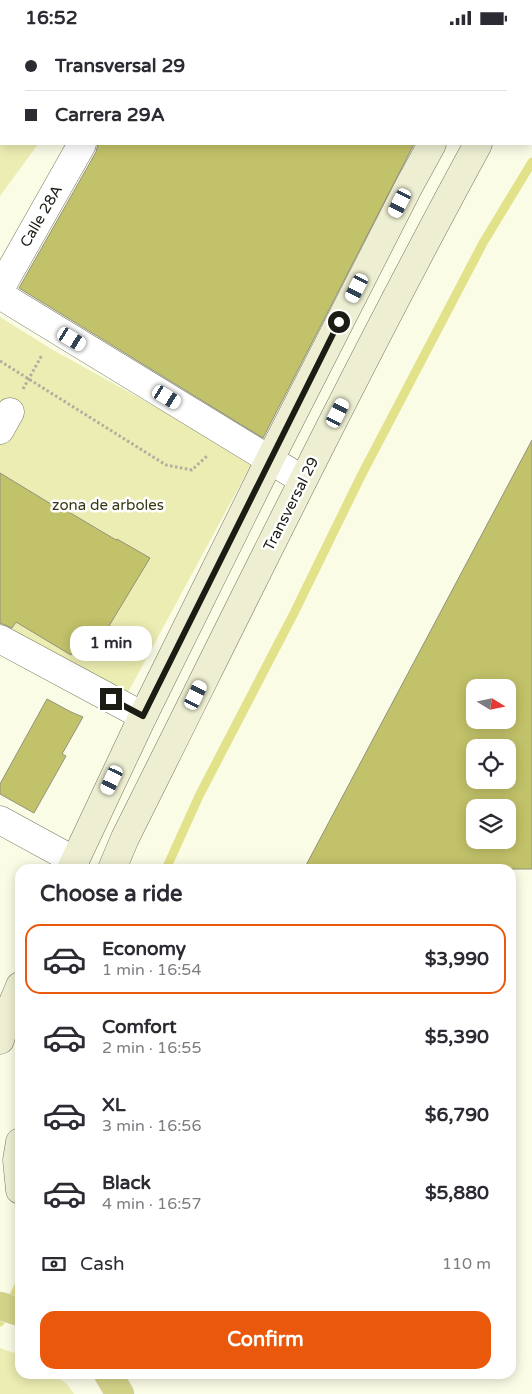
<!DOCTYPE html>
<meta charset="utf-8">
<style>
:root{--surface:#fff;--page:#f7f7f7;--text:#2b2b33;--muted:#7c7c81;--line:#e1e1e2;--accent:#ea580c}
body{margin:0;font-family:"Varela Round",sans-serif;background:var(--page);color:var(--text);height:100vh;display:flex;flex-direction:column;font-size:19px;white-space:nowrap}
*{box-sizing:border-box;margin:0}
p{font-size:16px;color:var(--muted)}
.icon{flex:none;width:28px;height:28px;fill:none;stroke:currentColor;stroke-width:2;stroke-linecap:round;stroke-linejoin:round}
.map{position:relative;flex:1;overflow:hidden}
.sheet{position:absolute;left:15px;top:829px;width:501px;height:515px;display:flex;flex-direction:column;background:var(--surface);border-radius:15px;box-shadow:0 2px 12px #0003}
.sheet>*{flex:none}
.guide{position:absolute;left:0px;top:0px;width:532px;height:110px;box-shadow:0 2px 12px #0003;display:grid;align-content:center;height:110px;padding:0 25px;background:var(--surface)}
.needle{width:32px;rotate:100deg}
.tools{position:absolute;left:466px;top:644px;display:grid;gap:10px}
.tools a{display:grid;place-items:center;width:50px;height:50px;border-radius:10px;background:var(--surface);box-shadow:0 2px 12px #0003;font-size:25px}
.end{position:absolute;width:22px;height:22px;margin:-11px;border:6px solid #1b1c14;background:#fff;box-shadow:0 0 0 2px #fff}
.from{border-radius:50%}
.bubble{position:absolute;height:35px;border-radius:15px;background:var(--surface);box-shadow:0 2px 12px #0003;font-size:16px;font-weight:800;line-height:35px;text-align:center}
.car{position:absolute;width:15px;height:30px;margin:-15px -8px;border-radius:6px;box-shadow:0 0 4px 1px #0007;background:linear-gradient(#fff 24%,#345 0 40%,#fff 0 76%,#345 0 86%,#fff 0)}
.guide b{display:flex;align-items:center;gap:18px;height:48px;font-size:19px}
.guide b+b{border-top:1px solid var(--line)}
.guide i{width:12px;height:12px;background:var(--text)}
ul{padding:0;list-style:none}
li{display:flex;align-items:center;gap:15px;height:70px;margin:0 10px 8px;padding:0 15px;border:2px solid transparent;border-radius:15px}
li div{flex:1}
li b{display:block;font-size:19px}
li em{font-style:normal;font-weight:800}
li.on{border-color:var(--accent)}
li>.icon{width:45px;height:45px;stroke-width:1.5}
h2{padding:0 25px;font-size:22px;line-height:60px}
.pay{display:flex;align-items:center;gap:12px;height:55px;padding:0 25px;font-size:19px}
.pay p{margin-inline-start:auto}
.action{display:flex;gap:10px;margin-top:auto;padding:10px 25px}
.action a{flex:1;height:58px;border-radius:15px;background:var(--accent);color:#fff;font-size:20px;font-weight:800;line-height:58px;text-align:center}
.status{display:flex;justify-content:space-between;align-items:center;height:35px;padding:0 25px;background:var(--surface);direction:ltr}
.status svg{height:14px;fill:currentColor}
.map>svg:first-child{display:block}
</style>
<div class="status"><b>16:52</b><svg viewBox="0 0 49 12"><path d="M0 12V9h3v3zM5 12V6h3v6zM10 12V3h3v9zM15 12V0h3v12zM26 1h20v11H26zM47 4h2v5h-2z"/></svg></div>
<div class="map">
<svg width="532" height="1359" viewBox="0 0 532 1359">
<rect width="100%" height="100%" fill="#fbfce6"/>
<path fill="#ecedb2" d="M0 0H101L1 1V109H38L0 161Z
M0 282 53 315 253 426 125 663 0 596Z
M0 1313 20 1320V1339H53L67 1349 74 1359H0Z"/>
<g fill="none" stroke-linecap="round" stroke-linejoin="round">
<path stroke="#e1e289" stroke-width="9" d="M166 834 199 761 294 578 361 441 483 208 532 127
M0 1287 20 1249"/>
</g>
<path fill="#c2c26a" stroke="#92927e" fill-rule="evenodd" d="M98 109H414L263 403 19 253 96 117Z
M532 405V834H304ZM475 652H508V685H475ZM475 712H508V745H475ZM475 772H508V805H475Z
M0 438 51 469 52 467 116 505 117 504 150 523 89 624 74 615 71 620 16 587 12 593 0 588Z
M47 664 71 677 83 682 62 719 66 721 34 778 0 759V749Z"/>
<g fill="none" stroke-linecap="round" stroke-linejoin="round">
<defs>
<path id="minor" d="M143 1 144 0
M0 254 82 109
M0 395 10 377
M0 604 143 681
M0 785 75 826"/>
<path id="tertiary" d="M0 260 303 445"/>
<path id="secondary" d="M502 1 503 0
M531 31 532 30
M71 834 143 681 270 424 409 151 432 109
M112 834 125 803C241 571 354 337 478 109
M0 1005 5 987 20 951
M20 1107 17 1125 20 1155"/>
<path id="trunk" d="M0 1271 20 1277
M108 1339 120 1359"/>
</defs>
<use href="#minor" stroke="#777864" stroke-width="29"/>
<use href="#tertiary" stroke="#777864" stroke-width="29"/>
<use href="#secondary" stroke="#777864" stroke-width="29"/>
<use href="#trunk" stroke="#e8e8e8" stroke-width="29"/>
<path stroke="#aeaf9e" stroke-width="3" stroke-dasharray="2.5 2.5" stroke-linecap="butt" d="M0 326 166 430 192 435 208 420
M23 354 42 320"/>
<use href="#minor" stroke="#fff" stroke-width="28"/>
<use href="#tertiary" stroke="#fff" stroke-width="28"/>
<use href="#secondary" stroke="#eeeed2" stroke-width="28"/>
<use href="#trunk" stroke="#d3d388" stroke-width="28"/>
</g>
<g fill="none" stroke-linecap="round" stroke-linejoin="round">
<path stroke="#1b1c14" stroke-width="6" d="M111 664 143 681 339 287"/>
</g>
<g text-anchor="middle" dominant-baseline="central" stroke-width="5" stroke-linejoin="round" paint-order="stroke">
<g font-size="15" fill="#1b1c14" stroke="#fff">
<text transform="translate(41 181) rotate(-60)">Calle 28A</text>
<text transform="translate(291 469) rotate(-63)">Transversal 29</text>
</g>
<g font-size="15" fill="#393913" stroke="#fff">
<text x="108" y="470">zona de arboles</text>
</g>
</g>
</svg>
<div class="tools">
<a><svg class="needle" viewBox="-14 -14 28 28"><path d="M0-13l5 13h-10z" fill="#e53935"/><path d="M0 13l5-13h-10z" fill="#7c7c81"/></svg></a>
<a><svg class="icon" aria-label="locate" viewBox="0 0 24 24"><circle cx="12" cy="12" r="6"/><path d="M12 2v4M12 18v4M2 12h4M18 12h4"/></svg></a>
<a><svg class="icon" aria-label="layers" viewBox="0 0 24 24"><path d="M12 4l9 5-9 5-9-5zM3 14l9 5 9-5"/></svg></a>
</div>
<i class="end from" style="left:339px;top:287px"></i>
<i class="end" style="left:111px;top:664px"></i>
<div class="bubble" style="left:70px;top:591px;width:82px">1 min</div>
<i class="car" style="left:400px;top:168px;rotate:207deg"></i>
<i class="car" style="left:357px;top:253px;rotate:207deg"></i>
<i class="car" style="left:72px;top:304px;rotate:121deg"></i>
<i class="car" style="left:167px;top:362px;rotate:121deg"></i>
<i class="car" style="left:338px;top:378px;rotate:27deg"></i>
<i class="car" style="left:196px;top:660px;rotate:26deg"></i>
<i class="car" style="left:112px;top:745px;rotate:205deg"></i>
<div class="guide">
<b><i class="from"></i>Transversal 29</b>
<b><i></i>Carrera 29A</b>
</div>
<section class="sheet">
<h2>Choose a ride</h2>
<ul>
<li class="on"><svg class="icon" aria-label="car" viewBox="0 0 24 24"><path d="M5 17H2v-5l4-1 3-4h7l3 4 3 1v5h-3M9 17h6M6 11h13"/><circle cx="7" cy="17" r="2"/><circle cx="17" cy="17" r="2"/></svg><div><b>Economy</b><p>1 min · 16:54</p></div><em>$3,990</em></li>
<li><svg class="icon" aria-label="car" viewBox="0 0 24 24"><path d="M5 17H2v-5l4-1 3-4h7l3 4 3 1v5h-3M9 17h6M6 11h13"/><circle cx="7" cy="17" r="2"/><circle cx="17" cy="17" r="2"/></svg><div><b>Comfort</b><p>2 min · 16:55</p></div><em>$5,390</em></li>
<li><svg class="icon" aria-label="car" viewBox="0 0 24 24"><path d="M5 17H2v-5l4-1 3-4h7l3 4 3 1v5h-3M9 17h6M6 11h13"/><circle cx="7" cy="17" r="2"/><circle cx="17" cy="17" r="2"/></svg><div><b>XL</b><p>3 min · 16:56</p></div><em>$6,790</em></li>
<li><svg class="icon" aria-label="car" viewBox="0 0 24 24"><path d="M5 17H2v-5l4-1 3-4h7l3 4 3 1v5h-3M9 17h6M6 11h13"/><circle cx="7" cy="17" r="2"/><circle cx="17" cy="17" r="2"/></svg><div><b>Black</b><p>4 min · 16:57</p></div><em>$5,880</em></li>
</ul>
<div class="pay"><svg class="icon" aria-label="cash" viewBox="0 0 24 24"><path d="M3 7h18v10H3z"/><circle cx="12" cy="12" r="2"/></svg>Cash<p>110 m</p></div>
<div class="action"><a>Confirm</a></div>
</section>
</div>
